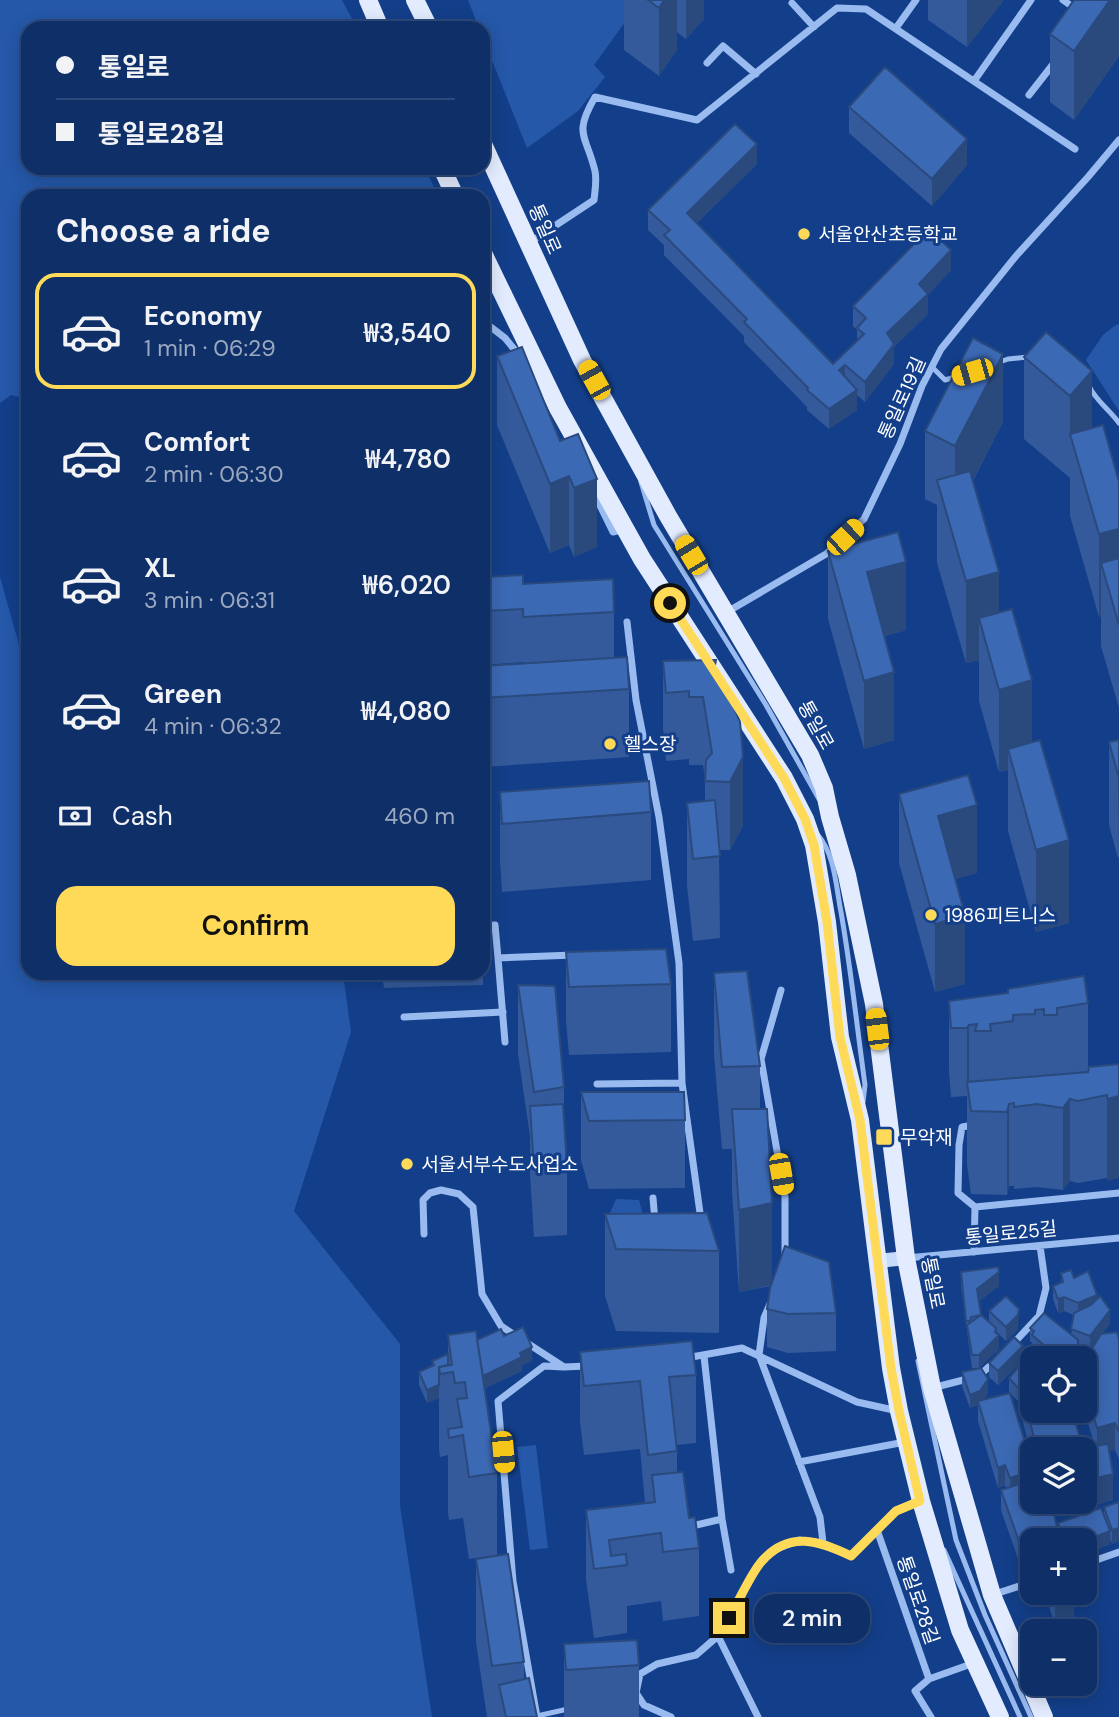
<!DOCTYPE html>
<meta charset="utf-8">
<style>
:root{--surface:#0e2f68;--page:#17376e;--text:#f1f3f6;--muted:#9ba9c0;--line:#2e4a7c;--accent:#ffda59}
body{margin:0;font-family:"DM Sans","Noto Sans KR",sans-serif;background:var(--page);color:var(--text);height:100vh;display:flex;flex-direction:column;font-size:26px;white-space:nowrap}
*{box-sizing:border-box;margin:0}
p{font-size:23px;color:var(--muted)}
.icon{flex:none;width:38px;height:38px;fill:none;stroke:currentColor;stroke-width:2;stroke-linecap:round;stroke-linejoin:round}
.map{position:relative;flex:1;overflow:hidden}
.sheet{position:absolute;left:21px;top:189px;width:469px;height:791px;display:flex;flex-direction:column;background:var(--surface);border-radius:21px;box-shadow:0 4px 18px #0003,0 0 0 2px var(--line)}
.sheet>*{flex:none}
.hud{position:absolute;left:21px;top:21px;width:469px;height:154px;border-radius:21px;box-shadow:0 4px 18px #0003,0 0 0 2px var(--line);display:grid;align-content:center;height:154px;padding:0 35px;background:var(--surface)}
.buttons{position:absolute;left:1020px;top:1346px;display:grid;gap:14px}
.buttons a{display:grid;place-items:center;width:77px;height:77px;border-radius:14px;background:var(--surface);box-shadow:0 4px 18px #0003,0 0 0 2px var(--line);font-size:35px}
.end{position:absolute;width:32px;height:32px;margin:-16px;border:9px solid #ffda59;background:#111;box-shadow:0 0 0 4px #111}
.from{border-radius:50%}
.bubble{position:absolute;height:49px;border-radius:21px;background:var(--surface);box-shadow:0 4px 18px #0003,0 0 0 2px var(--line);font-size:23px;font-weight:600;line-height:49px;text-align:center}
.car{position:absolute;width:21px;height:42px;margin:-21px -10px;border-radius:9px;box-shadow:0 0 5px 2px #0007;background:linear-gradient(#f5c518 24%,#345 0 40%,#f5c518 0 76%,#345 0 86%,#f5c518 0)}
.hud b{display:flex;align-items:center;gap:24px;height:66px;font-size:26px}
.hud b+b{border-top:2px solid var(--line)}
.hud i{width:18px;height:18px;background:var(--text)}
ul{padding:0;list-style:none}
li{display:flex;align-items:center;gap:21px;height:116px;margin:0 14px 10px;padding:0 21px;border:4px solid transparent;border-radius:21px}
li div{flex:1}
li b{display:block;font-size:26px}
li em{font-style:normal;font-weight:600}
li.selected{border-color:var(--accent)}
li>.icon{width:63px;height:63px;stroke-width:1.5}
h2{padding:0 35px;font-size:32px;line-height:84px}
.pay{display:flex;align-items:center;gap:18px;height:77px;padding:0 35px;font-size:26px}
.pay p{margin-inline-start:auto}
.action{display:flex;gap:14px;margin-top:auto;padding:14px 35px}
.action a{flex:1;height:80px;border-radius:21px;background:var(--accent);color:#111;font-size:28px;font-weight:600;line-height:80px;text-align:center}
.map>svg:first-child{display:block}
</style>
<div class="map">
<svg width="1119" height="1717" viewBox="0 0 1119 1717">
<rect width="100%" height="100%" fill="#133f8a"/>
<path fill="#2558a9" d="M0 0H342L357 28H28V168H425L438 196H28V399L11 395 0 403Z
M468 0H641L594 65 605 77 578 111 527 148 483 38V28H479Z
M1117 324 1119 325V411L1086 360 1103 335Z
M0 577 21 652 28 653V973H343L351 1032 294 1211 400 1344V1506L432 1717H0Z
M616 1199 639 1200 643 1215 610 1213Z
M536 1445 548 1548 530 1550 517 1447Z"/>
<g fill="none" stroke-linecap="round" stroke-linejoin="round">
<path stroke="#9abbf0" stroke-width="5" d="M997 363 1008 359 1028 357
M932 367 945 380 958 376
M1089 386C1096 401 1109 409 1119 423
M641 482 654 525 766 705 819 799
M818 835C835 855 836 887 841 912 851 969 857 1027 865 1085L863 1102
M918 1361 956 1540 985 1615 1031 1717
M944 1550 1020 1717
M537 1716 568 1709"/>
<path stroke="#9abbf0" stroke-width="7" d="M1063 0 1077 10
M792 3 814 27
M896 28 916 0
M707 63 723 46 756 74
M974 81 1031 0
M1029 95 1054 63
M529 243 594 200C595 191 597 180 595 171 586 134 573 135 595 97L697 120 837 8 866 9 1075 149
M483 321 505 338 519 355
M593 491 613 532 624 529
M727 612 826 554 864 519 900 444 922 386 941 349 1016 256 1088 177 1119 140
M627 622 636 700 659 817 679 963 682 1083 701 1220
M483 926 495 925 498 958 574 955
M498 958 505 1042
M781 990 761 1059 785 1197V1254
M404 1017 503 1012
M597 1084 682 1083
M974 1125 962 1127 959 1145 958 1193 975 1207
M653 1198 655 1222
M424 1234 423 1200 430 1193 441 1190 459 1194 473 1207 482 1294 501 1326 564 1367 587 1366
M974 1252 975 1207 1119 1193
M907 1258 1119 1238
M770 1304 764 1318 759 1355 820 1517 823 1543
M1012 1345 1039 1316 1046 1288 1040 1246
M704 1356 722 1519 731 1570
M686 1358 742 1348 857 1402 898 1411
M932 1388 979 1376 996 1360
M799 1462 905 1442
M688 1527 722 1519
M877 1530 929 1679
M1085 1564 1119 1552
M992 1595 1032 1582
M718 1636 758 1717
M537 1717 513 1581 498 1401 544 1366 563 1367
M671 1717 644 1705 636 1693 640 1674 657 1664 696 1655 718 1636 761 1561 777 1549 799 1540 823 1543 851 1556 896 1511 920 1501
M931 1717 915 1691 929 1679 974 1663"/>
<path stroke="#c8dbfb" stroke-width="14" d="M878 1261 906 1258"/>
<path stroke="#e3ecff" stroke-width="18" d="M368 0 380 28
M415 0 429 28
M483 144 582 360 668 516 810 755 824 788 830 817 847 875 874 1004 906 1258 932 1388 992 1595 1044 1717
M442 168 455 196
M483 253 558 408 642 559 784 778 805 819 814 845 827 922 840 1037 860 1120 891 1368 899 1411 921 1501 960 1630 1000 1717"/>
</g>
<path fill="#345a9b" d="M624 0H704V19L686 39 677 32V50L659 76 624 50Z
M928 0H1004L967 47 928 20Z
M1119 0V56L1074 120 1050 102V34Z
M849 107 967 165 932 206 849 133Z
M757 164 697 223 833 364 857 340V330L853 326V306L951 270 928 295V314L894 347V364L865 402 857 395V410L829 429 807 410V407L744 342V336L664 255V245L648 230V210Z
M1046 332 1092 428 1119 482V708L1101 646V616L1099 617 1070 516V478L1024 439V357Z
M522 347 597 547 574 557 569 545 550 553 497 425V356Z
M1003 422 973 481 999 613 1032 742 1069 923 1036 932 1008 831V770L999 772 979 701V660L966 663 937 563V505L925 499V431Z
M828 551 906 630 885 636 894 740 864 749 828 619Z
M483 577 523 584 614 612V658L629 689V757L483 767V666L523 663V662L483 665Z
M663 661 716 672 743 826 730 850H719L720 938 693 941 687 885V803L705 801V778L703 765H689V759L666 761 663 729Z
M1119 740V857L1118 858 1109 825V742Z
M500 792 651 812V880L502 892 500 861Z
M899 794 977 873 955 879 965 984 935 992 899 863Z
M483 914V985L384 988 382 973H483Z
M566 952 671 984V1052L569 1055 566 1020Z
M714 973 760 1066V1109L772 1283 836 1313V1351L788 1353 767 1347V1309L771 1286 739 1292 732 1192V1149H722L714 1055Z
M518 985 564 1087V1119L567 1167V1235L534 1237 530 1174V1136L518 1054Z
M949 1001 1088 1003V1071L1079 1073 1088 1072 1119 1064 1107 1181V1178L1078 1183 1070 1181 1063 1190 1037 1187 1014 1189V1186H1009L1007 1195 971 1194 967 1164V1096L951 1097 949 1070Z
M581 1092 685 1120V1188L589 1189 581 1160Z
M605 1214 719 1251V1333L616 1331 605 1296Z
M961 1272 999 1286 979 1301 981 1315 989 1322V1311L1018 1329 1006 1341 996 1331 999 1349 979 1368H972L961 1286Z
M1061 1273 1074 1278 1097 1299 1110 1324 1101 1334 1119 1339V1459L1115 1450 1109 1451 1113 1500 1055 1516 1051 1502H1085V1449H1032V1458L1023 1422V1406L1009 1392V1378L1017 1369V1366L998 1385 989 1377V1363L1023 1354 1032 1358 1083 1448 1095 1446 1084 1410 1085 1360 1101 1335 1090 1349 1079 1345 1083 1358H1043L1032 1348V1343L1030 1341V1328L1071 1335 1074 1315 1064 1311 1058 1313 1053 1299V1286L1061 1282Z
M448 1335 477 1340 504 1336 532 1361 522 1365V1371L485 1388 497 1473V1555L469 1559 463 1518 449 1520 448 1512V1455L440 1457 439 1449V1398L427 1403 419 1385V1372L432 1366V1361L448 1354Z
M580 1352 696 1375V1443L677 1445V1472L689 1518 699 1548V1616L663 1621 661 1601 627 1606V1633L594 1638 586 1579V1510L645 1503 640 1449 584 1455 580 1421Z
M962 1372 988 1393 983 1400 1032 1465V1491L1026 1493 1032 1511 1058 1532V1523L1104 1515V1507L1119 1502V1541L1112 1544 1110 1539V1544L1093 1551 1099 1596 1074 1604V1617L1055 1624 1044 1592H1085V1540H1032V1572L1024 1576 1001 1510V1490L1006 1488 1005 1485 998 1488 978 1421V1405L970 1408 962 1386Z
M476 1559 524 1662V1679L537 1717H487L476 1642Z
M564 1644 639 1665V1717H564Z"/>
<path fill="#2a4a7e" d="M664 0H677V50L659 76V8Z
M686 0H704V19L686 39Z
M967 0H1004L967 47Z
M1110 0H1119V56L1074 120V51Z
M967 139V165L932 206V179Z
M757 144V164L687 233V213Z
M951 250V270L928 295V314L894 347V364L865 402V382L887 333 919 284Z
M1003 354V422L955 515V446Z
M845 365V385L839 370Z
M1092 371V454L1070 434V478V396Z
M857 390V410L829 429V409Z
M569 476V545L550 553V484Z
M597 479V547L574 557V488Z
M1119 529V611L1101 563V616L1099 617V534Z
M906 562V630L867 641V572Z
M999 572V654L979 618V660L966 663V581Z
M894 672V740L864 749V681Z
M1032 680V763L1008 749V770L999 772V690Z
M743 757V826L730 850V782Z
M1118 775H1119L1118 858Z
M977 805V873L938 884V816Z
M1069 840V923L1036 932V850Z
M965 915V984L935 992V924Z
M969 1025V1093L967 1084V1028Z
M1119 1096V1178L1107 1181V1099Z
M1070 1099V1181L1063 1190V1108Z
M1009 1104V1186L1007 1195V1112Z
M772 1203V1285L739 1292V1210Z
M999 1272V1286L977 1302V1289Z
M1097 1295V1308L1078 1316V1303Z
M1064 1297V1311L1058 1313V1299Z
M1019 1309 1018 1329 1006 1341V1327Z
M1110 1310V1324L1090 1349V1336Z
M996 1328V1338L999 1335V1349L979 1368V1355L995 1332Z
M1023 1346V1359L1017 1360V1366L998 1385V1371Z
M532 1347V1361L522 1365V1371L467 1396 465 1384Z
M1083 1349V1358H1076L1078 1356Z
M988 1379V1393L980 1405 978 1401V1405L970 1408V1395Z
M439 1385V1398L427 1403V1390Z
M1115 1423V1450L1097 1455V1428Z
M1005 1465V1485L998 1488V1468Z
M1032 1471V1491L1010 1498V1478Z
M1113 1474V1500L1055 1516V1502H1085V1481Z
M1119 1528V1541L1112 1544V1530Z
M1110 1531V1544L1085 1554V1541Z
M1032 1552V1572L1024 1576V1556Z
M1099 1569V1596L1074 1604V1617L1055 1624V1597L1069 1592H1085V1574Z"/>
<path fill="#3c69b4" stroke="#2a4a7e" stroke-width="2" d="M648 0H664L659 8Z
M1074 0H1110L1074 51 1050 34Z
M885 67 967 139 932 179 849 107Z
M735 124 757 144 687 213 833 364 864 334 857 328 866 318 853 306 929 229 951 250 919 284 928 294 887 333 894 344 865 382 845 365 839 370 857 390 829 409 807 390 808 388 744 322 747 319 664 235 670 230 648 210Z
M1046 332 1092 371 1070 396 1024 357Z
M973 338 1003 354 955 446 925 431Z
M522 347 560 441 578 434 597 479 574 488 569 476 550 484 497 356Z
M1103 425 1119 482V529L1099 534 1070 434Z
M970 471 999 572 966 581 937 480Z
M898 532 906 562 867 572 894 672 864 681 828 551Z
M1119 558V625L1101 563Z
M523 575V584L613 579 614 612 523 617V609L483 611V577Z
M1012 609 1032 680 999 690 979 618Z
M627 657 629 689 483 698V666Z
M716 660 714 670 724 682 740 722 743 757 730 782 705 781 706 760 712 753 703 697H689V691L666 693 663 661Z
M1040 740 1069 840 1036 850 1008 749Z
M1119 740V775H1118L1109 742Z
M968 775 977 805 938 816 965 915 935 924 899 794Z
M649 781 651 812 502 824 500 792Z
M715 800 720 856 693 859 687 803Z
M666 949 671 984 569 987 566 952Z
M747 971 760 1066 722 1067 714 973Z
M1084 976 1088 1003 1057 1008V1015H1044V1009L1035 1010V1014L1013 1015V1021L990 1024 991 1031H975L977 1024 969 1025 967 1028H951L949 1001 1008 993V989Z
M518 985 555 986 564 1087 534 1092Z
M1119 1064V1096L1107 1099V1095L1078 1101 1070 1099 1063 1108 1037 1104 1014 1107V1103L1009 1104 1007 1112 971 1111 967 1082 1088 1072 1089 1067Z
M581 1092H684L685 1120 589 1121Z
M563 1104 567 1167 534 1169 530 1106Z
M732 1109H767L772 1203 739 1210Z
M707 1213 719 1251 616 1249 605 1214Z
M785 1246 829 1262 836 1313 788 1314 767 1309 770 1288Z
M998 1267 999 1272 977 1289 981 1315 971 1317 970 1321H966L961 1272Z
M1071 1270 1074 1278 1088 1271 1097 1295 1078 1303 1064 1297 1058 1299 1053 1286 1063 1282 1061 1273Z
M1006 1296 1019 1309 1018 1315 1006 1327 989 1311Z
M1100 1296 1110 1310 1090 1336 1071 1329 1074 1313 1091 1305Z
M1044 1313 1078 1340V1344L1083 1349 1076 1358H1059L1032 1335 1034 1331 1030 1328Z
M981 1315 996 1328 995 1332 999 1335 979 1355H972L967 1325Z
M523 1327 532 1347 520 1353 522 1357 483 1376 477 1340 501 1329 504 1336Z
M476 1331 497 1473 469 1477 463 1435 449 1438 448 1429 462 1427 457 1399 467 1398 465 1382 455 1383 453 1372 440 1374 439 1367 452 1365 448 1335Z
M1117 1332 1119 1339V1432L1115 1423 1097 1428 1085 1386V1360L1101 1334Z
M1014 1337 1023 1346 998 1371 989 1363Z
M692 1341 696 1375 669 1377 677 1451 648 1455 640 1381 584 1386 580 1352Z
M1026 1351 1034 1358H1032V1386L1024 1394 1009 1378 1019 1366 1017 1360Z
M448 1354V1365L439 1367V1385L427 1390 419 1372 434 1365 432 1361Z
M981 1368 988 1379 980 1391 970 1395 962 1372Z
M1032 1386V1410H1072L1083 1448 1108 1444 1113 1474 1085 1481V1449H1037L1023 1395Z
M1010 1393 1032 1465V1471L1010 1478 1005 1465 998 1468 978 1401Z
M683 1472 689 1518 695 1517 699 1548 663 1552 661 1533 609 1540 611 1556 626 1554 627 1565 594 1569 586 1510 655 1502 652 1475Z
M1022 1483 1032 1511 1052 1505 1060 1540H1032V1552L1024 1556 1001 1490Z
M1119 1502V1528L1112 1530 1104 1507Z
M1101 1508 1110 1531 1085 1541 1064 1540 1058 1523Z
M1092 1549 1099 1569 1085 1574V1552Z
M508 1554 524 1662 492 1666 476 1559Z
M1053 1592H1069L1055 1597Z
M637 1640 639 1665 566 1670 564 1644Z
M529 1678 537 1717H506L499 1685Z"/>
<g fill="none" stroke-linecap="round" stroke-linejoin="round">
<path stroke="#ffda59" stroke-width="9" d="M670 603 784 778 805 819 814 845 827 922 840 1037 860 1120 891 1368 899 1411 920 1501 896 1511 851 1556C820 1541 789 1530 762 1561 751 1573 738 1603 729 1618"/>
</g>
<g fill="#ffda59" stroke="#133f8a" stroke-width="2.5">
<circle cx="804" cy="234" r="7"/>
<circle cx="610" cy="744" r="7"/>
<circle cx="931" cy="915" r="7"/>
<rect x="875" y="1128" width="18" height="18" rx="3.5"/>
<circle cx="407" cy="1164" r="7"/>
</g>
<g text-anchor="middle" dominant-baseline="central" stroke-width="6" stroke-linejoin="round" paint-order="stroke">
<g font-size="19" fill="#fff" stroke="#133f8a">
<text transform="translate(545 229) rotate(66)">통일로</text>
<text transform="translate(902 398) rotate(-66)">통일로19길</text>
<text transform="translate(816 725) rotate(61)">통일로</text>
<text transform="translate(1011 1233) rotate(-6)">통일로25길</text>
<text transform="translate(933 1283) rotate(79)">통일로</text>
<text transform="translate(918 1600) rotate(71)">통일로28길</text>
</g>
<g font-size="19" fill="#fff" stroke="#133f8a" text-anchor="start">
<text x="818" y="234">서울안산초등학교</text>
<text x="624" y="744">헬스장</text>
<text x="945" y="915">1986피트니스</text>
<text x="900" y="1137">무악재</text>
<text x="421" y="1164">서울서부수도사업소</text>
</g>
</g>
</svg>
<div class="buttons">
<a><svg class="icon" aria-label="locate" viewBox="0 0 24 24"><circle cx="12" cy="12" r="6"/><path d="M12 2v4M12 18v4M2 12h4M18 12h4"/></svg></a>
<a><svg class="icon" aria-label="layers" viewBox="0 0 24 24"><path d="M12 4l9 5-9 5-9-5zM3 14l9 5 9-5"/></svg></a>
<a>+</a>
<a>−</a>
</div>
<i class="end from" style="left:670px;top:603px"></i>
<i class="end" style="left:729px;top:1618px"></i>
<div class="bubble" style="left:754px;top:1594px;width:116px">2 min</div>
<i class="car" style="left:972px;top:372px;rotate:254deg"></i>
<i class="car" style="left:594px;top:380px;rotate:331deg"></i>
<i class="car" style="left:845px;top:537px;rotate:47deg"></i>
<i class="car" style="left:691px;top:555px;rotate:329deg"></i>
<i class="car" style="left:877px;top:1029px;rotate:353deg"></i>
<i class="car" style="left:781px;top:1174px;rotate:170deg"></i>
<i class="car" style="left:503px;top:1452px;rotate:175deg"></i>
<div class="hud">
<b><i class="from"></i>통일로</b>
<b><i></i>통일로28길</b>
</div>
<section class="sheet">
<h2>Choose a ride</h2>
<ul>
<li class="selected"><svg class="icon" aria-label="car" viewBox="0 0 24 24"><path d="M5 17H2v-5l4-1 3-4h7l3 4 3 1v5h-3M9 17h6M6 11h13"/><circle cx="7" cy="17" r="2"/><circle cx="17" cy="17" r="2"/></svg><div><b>Economy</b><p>1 min · 06:29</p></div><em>₩3,540</em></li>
<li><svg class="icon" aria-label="car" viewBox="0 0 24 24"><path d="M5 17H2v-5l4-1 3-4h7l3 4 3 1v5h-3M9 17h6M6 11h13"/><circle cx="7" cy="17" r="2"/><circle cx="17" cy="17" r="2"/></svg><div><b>Comfort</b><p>2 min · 06:30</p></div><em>₩4,780</em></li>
<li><svg class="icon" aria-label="car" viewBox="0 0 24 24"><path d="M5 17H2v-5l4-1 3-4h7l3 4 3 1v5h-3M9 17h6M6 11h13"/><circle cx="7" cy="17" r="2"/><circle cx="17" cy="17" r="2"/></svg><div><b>XL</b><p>3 min · 06:31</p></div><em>₩6,020</em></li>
<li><svg class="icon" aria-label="car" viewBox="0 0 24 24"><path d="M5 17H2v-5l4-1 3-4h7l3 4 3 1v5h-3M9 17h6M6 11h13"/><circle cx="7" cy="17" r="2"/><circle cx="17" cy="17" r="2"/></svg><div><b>Green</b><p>4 min · 06:32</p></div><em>₩4,080</em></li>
</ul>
<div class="pay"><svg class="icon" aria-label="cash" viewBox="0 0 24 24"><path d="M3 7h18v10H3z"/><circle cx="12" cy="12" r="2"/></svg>Cash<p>460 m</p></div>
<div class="action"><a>Confirm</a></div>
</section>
</div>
